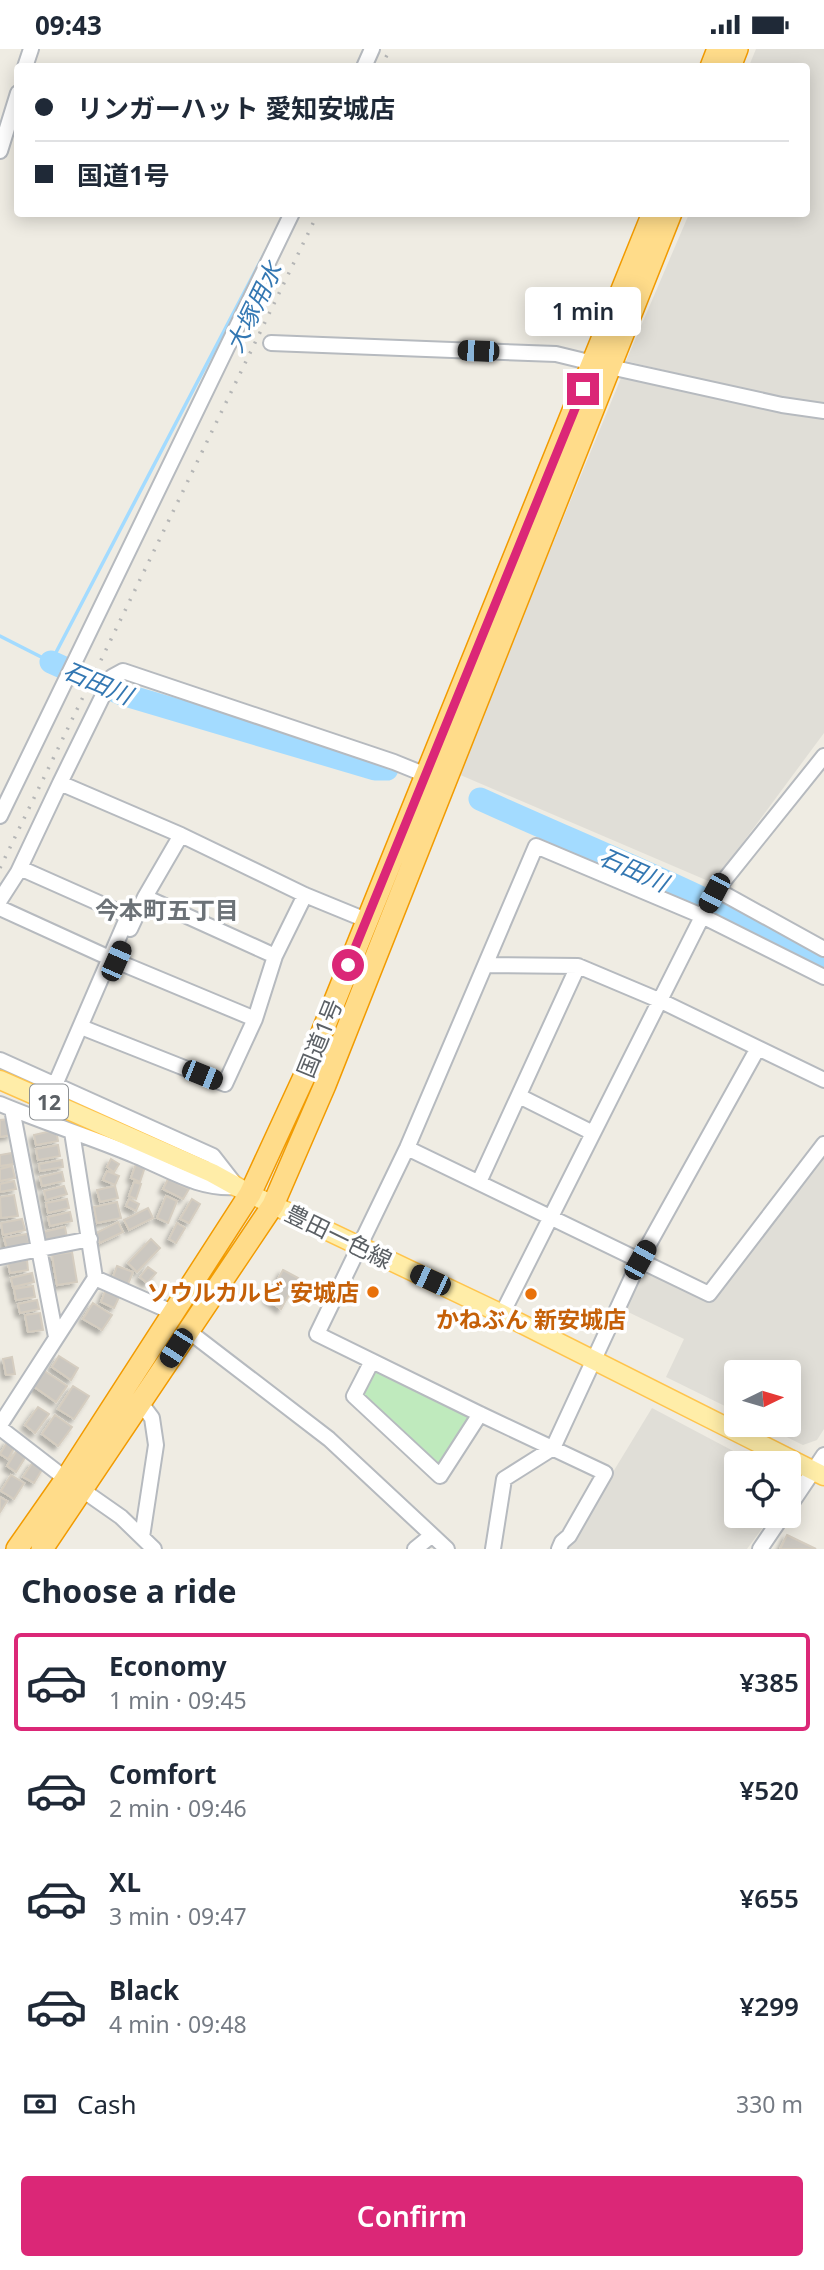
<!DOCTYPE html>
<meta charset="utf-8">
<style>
:root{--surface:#fff;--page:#f2f2f3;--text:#1f2937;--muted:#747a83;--line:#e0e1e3;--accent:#db2777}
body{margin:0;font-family:"Noto Sans","Noto Sans JP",sans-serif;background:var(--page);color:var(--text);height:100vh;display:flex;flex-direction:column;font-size:26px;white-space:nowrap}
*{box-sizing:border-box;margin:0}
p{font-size:23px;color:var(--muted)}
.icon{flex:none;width:38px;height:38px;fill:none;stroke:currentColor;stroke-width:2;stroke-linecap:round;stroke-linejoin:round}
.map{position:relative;height:1500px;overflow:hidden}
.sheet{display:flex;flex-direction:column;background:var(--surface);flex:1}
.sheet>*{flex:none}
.hud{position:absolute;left:14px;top:14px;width:796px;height:154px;border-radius:7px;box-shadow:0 4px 18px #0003;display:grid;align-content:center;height:154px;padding:0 21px;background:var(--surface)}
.needle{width:46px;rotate:85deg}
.tools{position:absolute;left:724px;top:1311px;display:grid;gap:14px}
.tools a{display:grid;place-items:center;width:77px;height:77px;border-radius:7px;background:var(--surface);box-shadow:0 4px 18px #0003;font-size:35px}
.end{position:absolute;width:32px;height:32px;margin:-16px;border:9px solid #db2777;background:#fff;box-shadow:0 0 0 4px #fff}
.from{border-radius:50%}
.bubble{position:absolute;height:49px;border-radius:7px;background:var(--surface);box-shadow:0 4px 18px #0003;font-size:23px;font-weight:600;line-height:49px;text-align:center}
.car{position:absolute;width:21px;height:42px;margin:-21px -10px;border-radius:9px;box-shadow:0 0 5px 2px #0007;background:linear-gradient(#222 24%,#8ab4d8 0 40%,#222 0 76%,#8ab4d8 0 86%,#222 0)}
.hud b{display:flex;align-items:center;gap:24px;height:66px;font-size:26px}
.hud b+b{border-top:2px solid var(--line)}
.hud i{width:18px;height:18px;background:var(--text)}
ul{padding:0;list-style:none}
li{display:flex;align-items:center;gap:21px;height:98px;margin:0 14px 10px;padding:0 7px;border:4px solid transparent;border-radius:7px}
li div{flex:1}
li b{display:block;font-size:26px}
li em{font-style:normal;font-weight:600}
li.active{border-color:var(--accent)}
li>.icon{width:63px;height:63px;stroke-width:1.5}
h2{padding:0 21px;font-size:32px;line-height:84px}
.pay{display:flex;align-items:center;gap:18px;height:77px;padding:0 21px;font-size:26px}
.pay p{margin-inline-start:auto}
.action{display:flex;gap:14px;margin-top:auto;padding:14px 21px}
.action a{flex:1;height:80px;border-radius:7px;background:var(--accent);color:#fff;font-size:28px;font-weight:600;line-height:80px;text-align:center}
.status{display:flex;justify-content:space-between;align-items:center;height:49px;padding:0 35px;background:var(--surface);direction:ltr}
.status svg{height:19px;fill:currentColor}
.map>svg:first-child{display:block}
</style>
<div class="status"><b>09:43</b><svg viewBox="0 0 49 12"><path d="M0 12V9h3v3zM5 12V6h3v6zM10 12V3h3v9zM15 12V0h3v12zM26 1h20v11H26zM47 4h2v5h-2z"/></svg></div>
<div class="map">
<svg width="824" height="1500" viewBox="0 0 824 1500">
<defs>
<filter id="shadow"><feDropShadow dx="-4" dy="4" stdDeviation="2" flood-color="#0004"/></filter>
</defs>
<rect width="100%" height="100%" fill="#efece3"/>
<path fill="#e0ded7" d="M756 0H824V357L776 348 626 312 689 165 807 164V18L749 17Z
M621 329 824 366V684L713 834 458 725Z
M824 1106V1380L817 1391 803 1396 762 1376H789V1323H737V1363L666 1328 684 1290 626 1262 643 1222 708 1253Z
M652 1359 756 1414H737V1466L771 1467 747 1500H564L571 1492Z"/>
<path fill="#bfeabd" d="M374 1319 473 1367 439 1420 359 1346Z"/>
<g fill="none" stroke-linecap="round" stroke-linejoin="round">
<path stroke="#a3dbff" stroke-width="3.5" d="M9 85 18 87
M0 587 51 613 270 194"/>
<path stroke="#a3dbff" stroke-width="23" d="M51 613 122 645 375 720H387
M480 750C594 802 717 850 824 913"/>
</g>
<path fill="#cbc7c0" stroke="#d5cdc0" stroke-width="2" filter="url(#shadow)" d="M9 1070 11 1086 0 1088V1071Z
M56 1081 58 1092 36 1096 34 1086Z
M58 1096 60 1107 38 1111 36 1100Z
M12 1104 14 1115 0 1117V1106Z
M111 1110 119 1115 114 1123 107 1118Z
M62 1111 63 1118 40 1122 39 1115Z
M136 1115 145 1118 140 1133 131 1129Z
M12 1117 15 1129 0 1132V1120Z
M107 1122 119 1127 115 1136 103 1131Z
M62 1123 64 1132 42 1137 40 1128Z
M168 1130 189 1140 183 1150 163 1140Z
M14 1132 16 1140 0 1143V1135Z
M134 1133 141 1135 136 1150 129 1147Z
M64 1137 67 1145 46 1151 44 1142Z
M115 1137 118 1149 100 1153 97 1141Z
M14 1146 18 1167 1 1169 0 1148Z
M166 1147 177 1152 168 1174 157 1169Z
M67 1150 69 1159 48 1164 46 1154Z
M129 1150 139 1155 136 1162 126 1157Z
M192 1150 200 1155 189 1174 180 1170Z
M117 1153 121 1169 97 1174 94 1158Z
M148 1159 153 1169 129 1181 124 1171Z
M70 1163 72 1172 50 1177 48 1168Z
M22 1170 25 1181 3 1186 1 1174Z
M118 1173 123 1183 100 1194 96 1184Z
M177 1174 185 1179 176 1194 169 1190Z
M65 1178 67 1189 45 1193 43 1183Z
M27 1185 30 1196 7 1200 4 1189Z
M151 1190 160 1199 137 1223 128 1214Z
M72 1203 77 1233 57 1236 52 1206Z
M27 1211 28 1221 10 1224 8 1214Z
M117 1217 133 1223 128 1235 113 1228Z
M148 1218 156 1224 147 1234 140 1228Z
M283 1221 298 1229 281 1260 267 1250Z
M32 1224 34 1233 13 1238 11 1229Z
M33 1237 35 1248 16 1251 14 1240Z
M106 1240 120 1246 114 1259 101 1253Z
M37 1251 39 1260 20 1264 18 1255Z
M93 1254 112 1266 102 1281 83 1270Z
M40 1264 43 1281 28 1283 25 1266Z
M59 1307 78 1319 71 1331 52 1318Z
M12 1308 15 1325 6 1326 3 1310Z
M43 1321 67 1337 56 1353 33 1337Z
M73 1337 89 1347 74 1370 58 1360Z
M38 1358 49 1365 35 1384 25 1376Z
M55 1366 72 1378 58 1397 42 1385Z
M8 1392 16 1396 8 1410 0 1405Z
M17 1401 26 1407 16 1423 7 1417Z
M33 1413 43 1419 34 1434 23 1428Z
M11 1426 24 1434 14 1450 1 1442Z
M0 1448 7 1452 0 1463Z
M787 1486 816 1500H780Z"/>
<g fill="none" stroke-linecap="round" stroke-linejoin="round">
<defs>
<path id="minor" d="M25 18 31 0
M364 18 372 0
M0 102 18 44
M271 294 556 305 593 314
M610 318 782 356 824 362
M60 734 112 628 123 622 394 713 426 726
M0 767 292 164
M20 819 128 867 55 1036
M717 841 824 900
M145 848 275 907
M0 851 18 823 60 734 181 786 305 846 366 871
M0 859 116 912 255 970
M130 880 145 848 181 786
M487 916 578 917 661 952 824 1031
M86 980 225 1035 255 970 275 907 305 846
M0 1011 213 1107 234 1134
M519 1047 593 1084
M0 1055C45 1074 91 1088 136 1107 170 1121 199 1141 237 1138
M12 1060 56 1288
M407 1099 709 1245 824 1095
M479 1133 578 917
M0 1208 90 1190
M95 1229 172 1263
M502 1265 714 844 824 707
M187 1281 329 1390 447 1500
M372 1312 354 1347 440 1427 480 1365
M140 1353 152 1369 156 1396 142 1488
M0 1376 95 1229 72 1083
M0 1379 66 1430
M81 1440 121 1468 154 1500
M789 1458 824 1406
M415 1500 431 1487
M493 1500 504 1430 553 1399 640 1211 758 999
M559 1500 562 1493 569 1487 605 1424 480 1365 317 1285 407 1099 536 797 702 867 824 928
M760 1500 783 1466"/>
<path id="major" d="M0 1031 212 1124 250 1145 502 1265 824 1427"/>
<path id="highway" d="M711 18 718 0
M730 18 737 0
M17 1500 66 1430 250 1145 304 1028 653 164
M42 1500 273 1156 325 1036 671 164"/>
</defs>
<use href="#minor" stroke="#b6babf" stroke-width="18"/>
<use href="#major" stroke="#ffc44c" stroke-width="21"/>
<use href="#highway" stroke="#f29b00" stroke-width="24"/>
<use href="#minor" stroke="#fff" stroke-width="14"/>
<use href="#major" stroke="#ffeda8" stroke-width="18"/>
<use href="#highway" stroke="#ffdc8a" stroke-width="21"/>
<path stroke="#b5b6b6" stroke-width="3.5" stroke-dasharray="2 9" stroke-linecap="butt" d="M381 18 390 0
M0 819 318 164"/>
</g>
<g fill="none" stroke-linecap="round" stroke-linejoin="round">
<path stroke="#db2777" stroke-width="9" d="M348 916 583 340"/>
</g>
<g fill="#e8710a" stroke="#fff" stroke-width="2.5">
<circle cx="373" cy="1243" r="7"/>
<circle cx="531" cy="1245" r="7"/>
</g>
<g text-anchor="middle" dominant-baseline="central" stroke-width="7" stroke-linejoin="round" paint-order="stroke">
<rect fill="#fff" stroke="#8c9093" stroke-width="2" x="30" y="1035.5" width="38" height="35" rx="5"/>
<g font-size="21" font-weight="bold" fill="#5b6065">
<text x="49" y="1053">12</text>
</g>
<g font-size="23" fill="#5b6065" stroke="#fff">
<text transform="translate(319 989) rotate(-68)">国道1号</text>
<text transform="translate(339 1187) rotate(26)">豊田一色線</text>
</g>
<g font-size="23" font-weight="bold" fill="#c56008" stroke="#fff" text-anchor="end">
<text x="359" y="1243">ソウルカルビ 安城店</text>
<text x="531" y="1270" text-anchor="middle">かねぶん 新安城店</text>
</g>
<g font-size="24" font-style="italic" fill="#3377b2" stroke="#fff">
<text transform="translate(253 258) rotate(-64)">大塚用水</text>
<text transform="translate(98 633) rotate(23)">石田川</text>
<text transform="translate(634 820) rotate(24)">石田川</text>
</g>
<g font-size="24" font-weight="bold" fill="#6c7277" stroke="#fff">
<text x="167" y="860">今本町五丁目</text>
</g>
</g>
</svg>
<div class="tools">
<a><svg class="needle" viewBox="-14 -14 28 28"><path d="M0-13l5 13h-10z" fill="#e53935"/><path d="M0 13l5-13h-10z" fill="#747a83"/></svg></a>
<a><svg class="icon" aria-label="locate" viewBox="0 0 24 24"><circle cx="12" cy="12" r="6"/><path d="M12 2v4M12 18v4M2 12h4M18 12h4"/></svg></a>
</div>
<i class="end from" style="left:348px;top:916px"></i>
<i class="end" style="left:583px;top:340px"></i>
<div class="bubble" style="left:525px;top:238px;width:116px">1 min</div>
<i class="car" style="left:478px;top:302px;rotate:272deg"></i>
<i class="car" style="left:714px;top:844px;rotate:208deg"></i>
<i class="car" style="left:116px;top:912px;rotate:24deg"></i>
<i class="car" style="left:202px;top:1026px;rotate:112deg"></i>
<i class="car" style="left:640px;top:1211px;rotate:29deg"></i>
<i class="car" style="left:430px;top:1231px;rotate:295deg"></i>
<i class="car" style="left:176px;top:1299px;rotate:213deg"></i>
<div class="hud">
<b><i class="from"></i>リンガーハット 愛知安城店</b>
<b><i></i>国道1号</b>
</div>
</div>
<section class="sheet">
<h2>Choose a ride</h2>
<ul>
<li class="active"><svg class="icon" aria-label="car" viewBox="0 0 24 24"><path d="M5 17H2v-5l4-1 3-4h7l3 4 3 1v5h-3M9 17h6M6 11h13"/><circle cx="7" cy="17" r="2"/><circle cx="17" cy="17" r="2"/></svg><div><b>Economy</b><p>1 min · 09:45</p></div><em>¥385</em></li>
<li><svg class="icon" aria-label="car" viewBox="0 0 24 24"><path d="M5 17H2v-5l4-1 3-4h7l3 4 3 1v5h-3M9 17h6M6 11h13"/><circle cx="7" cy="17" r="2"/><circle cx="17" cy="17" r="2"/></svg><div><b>Comfort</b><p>2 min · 09:46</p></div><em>¥520</em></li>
<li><svg class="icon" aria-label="car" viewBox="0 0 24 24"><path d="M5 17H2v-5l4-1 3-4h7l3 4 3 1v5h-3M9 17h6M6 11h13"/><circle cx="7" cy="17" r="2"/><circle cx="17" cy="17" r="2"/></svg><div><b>XL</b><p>3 min · 09:47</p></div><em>¥655</em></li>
<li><svg class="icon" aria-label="car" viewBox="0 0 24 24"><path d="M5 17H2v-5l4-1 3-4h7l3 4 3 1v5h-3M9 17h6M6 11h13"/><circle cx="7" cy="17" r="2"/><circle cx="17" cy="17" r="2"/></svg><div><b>Black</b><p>4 min · 09:48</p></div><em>¥299</em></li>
</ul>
<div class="pay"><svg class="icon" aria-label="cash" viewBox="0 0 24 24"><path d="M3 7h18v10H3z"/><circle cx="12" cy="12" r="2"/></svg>Cash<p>330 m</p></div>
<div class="action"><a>Confirm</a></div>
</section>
